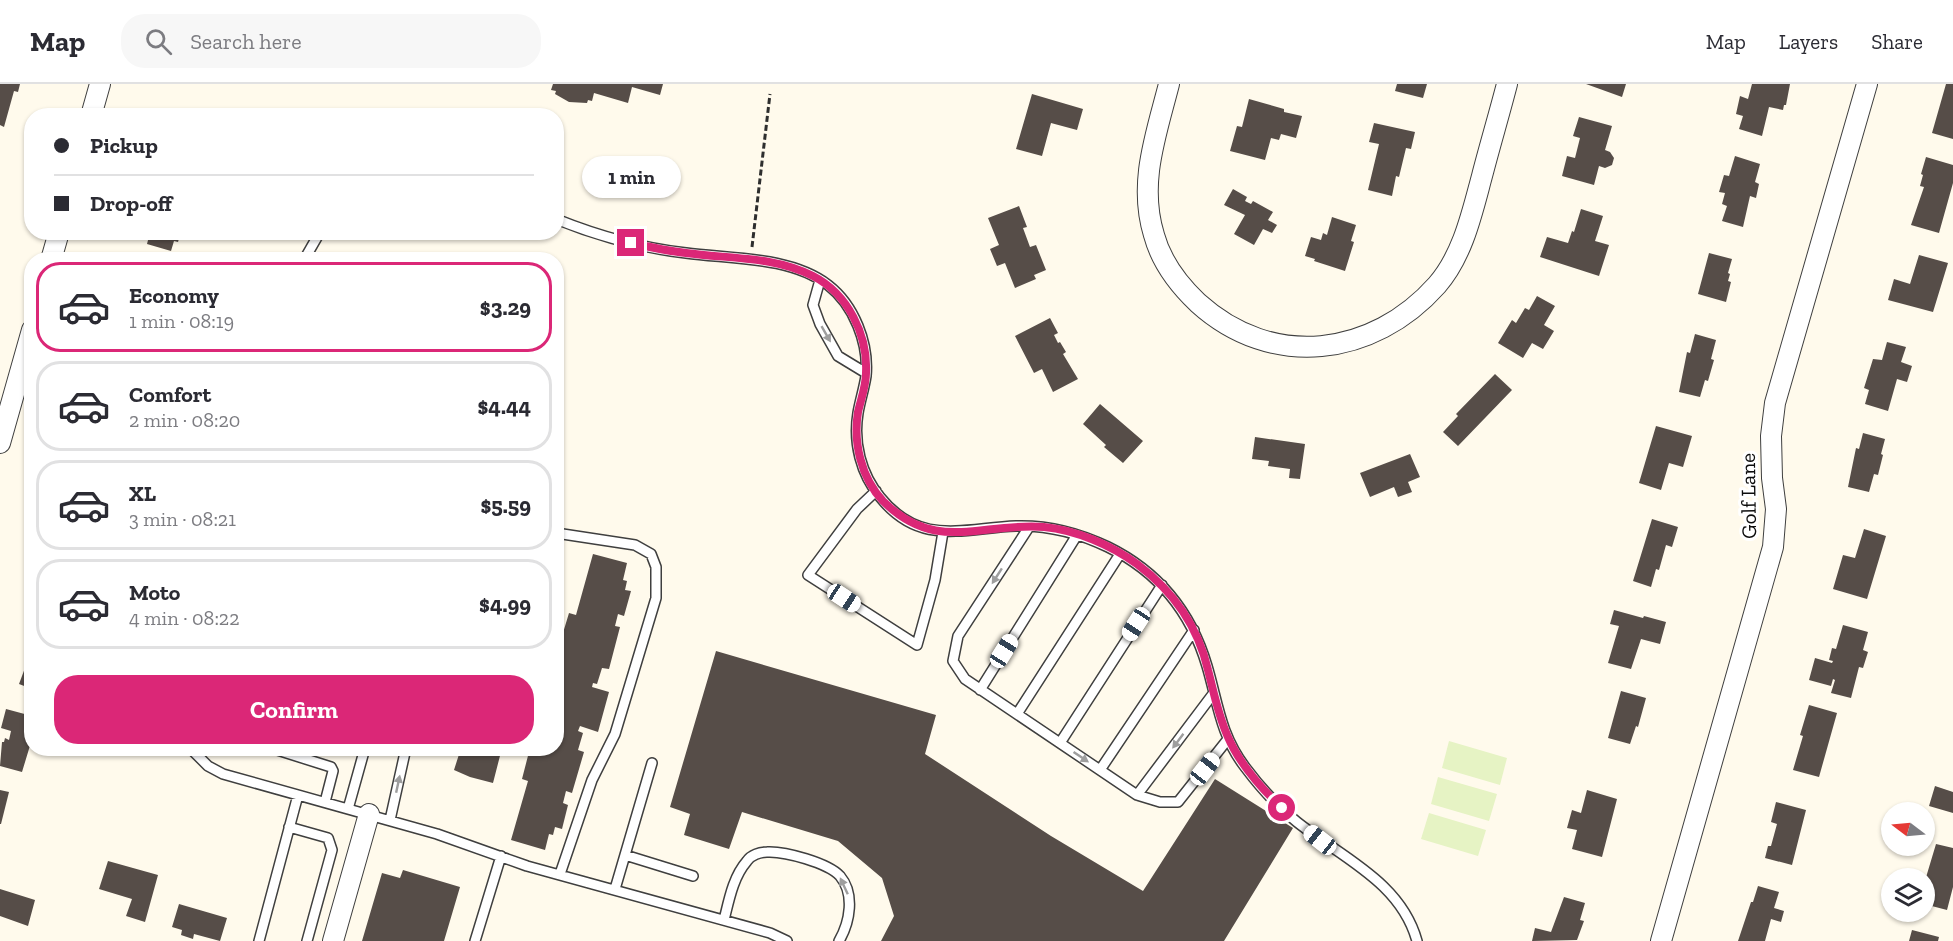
<!DOCTYPE html>
<meta charset="utf-8">
<style>
:root{--surface:#fff;--page:#f7f7f7;--text:#2b2b33;--muted:#7c7c81;--line:#e1e1e2;--accent:#db2777}
body{margin:0;font-family:"Zilla Slab",serif;background:var(--page);color:var(--text);height:100vh;display:flex;flex-direction:column;font-size:22px;white-space:nowrap}
*{box-sizing:border-box;margin:0}
p{font-size:20px;color:var(--muted)}
.icon{flex:none;width:33px;height:33px;fill:none;stroke:currentColor;stroke-width:2;stroke-linecap:round;stroke-linejoin:round}
.map{position:relative;flex:1;overflow:hidden}
.panel{position:absolute;left:24px;top:168px;width:540px;height:504px;display:flex;flex-direction:column;background:var(--surface);border-radius:24px;box-shadow:0 2px 4px #0004}
.panel>*{flex:none}
.guide{position:absolute;left:24px;top:24px;width:540px;height:132px;border-radius:24px;box-shadow:0 2px 4px #0004;display:grid;align-content:center;height:132px;padding:0 30px;background:var(--surface)}
.needle{width:39px;rotate:286deg}
.controls{position:absolute;left:1881px;top:718px;display:grid;gap:12px}
.controls a{display:grid;place-items:center;width:54px;height:54px;border-radius:50%;background:var(--surface);box-shadow:0 2px 4px #0004;font-size:30px}
.end{position:absolute;width:27px;height:27px;margin:-14px;border:8px solid #db2777;background:#fff;box-shadow:0 0 0 3px #fff}
.from{border-radius:50%}
.bubble{position:absolute;height:42px;border-radius:21px;background:var(--surface);box-shadow:0 2px 4px #0004;font-size:20px;font-weight:700;line-height:42px;text-align:center}
.car{position:absolute;width:18px;height:36px;margin:-18px -9px;border-radius:8px;box-shadow:0 0 4px 2px #0007;background:linear-gradient(#fff 24%,#345 0 40%,#fff 0 76%,#345 0 86%,#fff 0)}
.guide b{display:flex;align-items:center;gap:21px;height:57px;font-size:22px}
.guide b+b{border-top:2px solid var(--line)}
.guide i{width:15px;height:15px;background:var(--text)}
ul{padding:10px 0 0;list-style:none}
li{display:flex;align-items:center;gap:18px;height:90px;margin:0 12px 9px;padding:0 18px;border:3px solid var(--line);border-radius:24px}
li div{flex:1}
li b{display:block;font-size:22px}
li em{font-style:normal;font-weight:700}
li.current{border-color:var(--accent)}
li>.icon{width:54px;height:54px;stroke-width:1.5}
.primary-button{display:flex;gap:12px;margin-top:auto;padding:12px 30px}
.primary-button a{flex:1;height:69px;border-radius:24px;background:var(--accent);color:#fff;font-size:24px;font-weight:700;line-height:69px;text-align:center}
header{display:flex;align-items:center;gap:36px;box-sizing:border-box;height:84px;padding:0 30px;background:var(--surface);border-bottom:2px solid var(--line)}
header strong{font-size:28px}
nav{display:flex;gap:33px;margin-inline-start:auto;font-size:21px}
.search{width:420px;height:54px;background:var(--page);display:flex;align-items:center;gap:15px;box-sizing:border-box;padding:0 21px;border-radius:24px;color:var(--muted);font-size:22px}
.map>svg:first-child{display:block}
</style>
<header>
<strong>Map</strong>
<div class="search"><svg class="icon" aria-label="search" viewBox="0 0 24 24"><circle cx="10" cy="10" r="6"/><path d="M15 15l6 6"/></svg>Search here</div>
<nav><a>Map</a><a>Layers</a><a>Share</a></nav>
</header>
<div class="map">
<svg width="1953" height="857" viewBox="0 0 1953 857">
<rect width="100%" height="100%" fill="#fffaec"/>
<path fill="#e6f3c4" d="M1449 657 1507 674 1500 701 1442 684Z
M1438 693 1497 710 1489 737 1431 720Z
M1429 729 1486 746 1478 772 1421 755Z"/>
<path fill="#564d48" d="M0 0H20L18 8 14 7 4 43 0 41Z
M553 0H663L660 11 632 3 628 19 594 9 592 17 588 16 587 19 569 18 555 10 556 7 551 6Z
M1397 0H1427L1423 14 1395 7Z
M1586 0H1626L1622 13Z
M1752 0H1790L1786 21H1784L1783 26 1769 23 1762 52 1739 45 1743 32 1736 30 1740 12 1748 15Z
M1946 0H1953V55L1932 49Z
M1032 10 1083 25 1077 46 1051 39 1042 72 1016 65Z
M1249 15 1284 25V28L1302 32 1296 54 1281 50 1279 56 1271 54 1265 76 1230 67 1237 42 1242 43Z
M1579 33 1612 42 1605 66 1610 68 1614 74 1612 81 1605 84 1599 82 1594 101 1562 92 1567 72 1575 74 1580 54 1573 52Z
M1374 39 1415 48 1411 65 1406 64 1399 93 1396 92 1392 112 1368 106 1379 60 1369 58Z
M1735 72 1760 80 1755 98 1759 100 1756 114 1750 112 1743 143 1722 137 1727 122 1722 120 1725 109 1719 108 1724 91 1729 92Z
M1926 73 1953 81V99L1939 149 1911 141 1924 103 1920 102 1923 91 1921 90Z
M1233 105 1247 113 1245 117 1251 120 1253 117 1273 128 1268 136 1277 141 1272 149 1263 145 1254 161 1234 150 1245 131 1224 121Z
M1019 122 1027 143 1023 144 1030 163 1036 161 1046 186 1034 191 1036 195 1015 204 1005 179 997 182 990 165 999 161 988 134Z
M1581 125 1603 132 1595 157 1609 161 1599 192 1540 173 1547 153 1568 159 1572 147 1574 148Z
M1332 133 1356 141 1351 157 1354 158 1345 187 1314 177 1315 175 1305 172 1311 153 1321 156 1323 149 1327 151Z
M150 148H189L187 154 180 151 178 158 174 157 171 167 147 160Z
M1709 169 1732 175 1728 189 1730 190 1728 197 1731 198 1726 218 1698 210Z
M1919 171 1948 179 1933 228 1888 216 1894 195 1910 200Z
M1537 212 1555 222 1544 241 1554 247 1543 265 1532 259 1523 274 1498 259 1512 236 1516 239 1525 224 1529 226Z
M1050 234 1058 249 1054 251 1058 259 1060 258 1066 268 1063 270 1078 295 1053 308 1042 285 1034 289 1015 252Z
M1695 250 1716 256 1711 275 1714 276 1708 297 1705 296 1700 313 1679 308 1687 268 1690 269Z
M1887 258 1906 263 1901 278 1912 282 1907 298 1897 295 1888 327 1865 320 1869 306 1864 304 1873 275 1882 276Z
M1495 290 1512 306 1458 362 1443 348 1458 332 1456 330Z
M1100 320 1143 357 1123 379 1104 363 1106 361 1083 340Z
M1656 342 1692 352 1683 383 1669 379 1661 406 1639 399Z
M1863 349 1885 355 1881 370 1883 371 1878 391 1874 390 1869 408 1848 403 1856 364 1859 365Z
M1255 353 1305 360 1300 395 1289 394 1290 385 1268 382 1269 377 1252 375Z
M1410 370 1420 393 1408 398 1412 408 1398 413 1394 403 1370 413 1360 389Z
M1652 435 1678 443 1672 463 1666 461 1659 486 1656 485 1651 503 1633 497Z
M1864 445 1886 452 1867 515 1833 505 1843 471 1855 474Z
M593 470 627 479 623 496 627 497 625 506 631 507 624 532 618 530 615 542 620 543 609 585 602 584 597 600 593 599 592 603 609 608 598 648 580 642 578 647 583 649 578 666 584 668 572 709 566 707 563 719 568 721 562 745 555 743 553 751 549 750 545 766 511 756 528 697 522 695 530 664H556V572L569 529 576 531Z
M1614 526 1643 534 1644 532 1666 538 1660 560 1641 555 1631 585 1608 579 1619 542 1610 540Z
M1843 541 1868 548 1863 566 1868 568 1863 584 1859 583 1851 614 1831 609 1835 596 1833 595 1831 602 1809 596 1815 574 1832 579 1833 577 1829 576 1832 564 1836 565Z
M716 567 936 631 925 670 1051 752 1143 807 1215 695 1293 744 1224 857H881L894 832 882 794 838 757 742 728 729 765 684 751 690 730 670 723Z
M32 577V605L19 600 25 584 28 585Z
M1621 607 1646 614 1638 643 1636 642 1630 660 1608 654Z
M1809 621 1837 629 1819 693 1793 686 1803 652 1800 651Z
M6 625 32 632V655L22 688 0 682 2 658H4L5 654 9 656 11 647 1 644Z
M461 664H502L493 699 470 693 454 686Z
M1935 702 1953 708V729L1929 722Z
M0 706 9 708 1 740H0Z
M1587 706 1617 715 1602 773 1572 765 1577 746 1567 744 1572 726 1581 729Z
M1776 718 1806 726 1792 781 1765 774 1768 762H1771L1777 740 1771 738Z
M1936 760 1953 764V803L1947 826 1924 820V800Z
M108 777 158 791 145 838 126 832 132 815 99 805Z
M403 786 460 803 444 857H362L382 789 400 794Z
M1758 802 1779 808 1774 824 1784 827 1781 838 1771 835 1765 857H1738L1751 818H1753Z
M0 805 35 816 28 842 0 832Z
M1564 813 1585 819 1580 836 1584 837 1577 856 1532 857 1535 844 1551 848Z
M179 820 227 834 220 857 194 850 193 855 181 851 182 846 172 843Z
M1912 846 1939 853 1938 857H1909Z"/>
<g fill="none" stroke-linecap="round" stroke-linejoin="round">
<defs>
<path id="lane" d="M556 135C598 152 642 164 686 169 730 175 790 172 828 201 854 221 869 259 866 292 864 305 860 317 858 329 853 359 861 390 880 413 920 463 963 444 1016 442 1048 441 1079 449 1108 463 1159 488 1191 528 1207 582 1218 619 1220 650 1245 683 1260 703 1278 723 1297 738 1341 773 1401 798 1417 857
M304 176 320 148
M820 196 813 221 820 240 838 272 866 289
M876 407 857 425 808 491 917 561 935 496 943 448
M1029 443 958 552 953 577 965 595 1137 711 1160 718H1178L1228 655
M556 449 635 461 651 470 656 483V514L615 650 592 696 560 790
M980 606 1077 451
M1017 630 1120 470
M1060 659 1162 501
M190 664 208 682 223 690 437 750 527 782 770 849 787 857
M271 664 331 683 333 687 325 718
M1100 686 1194 546
M1137 711 1213 610
M348 725 365 664
M390 736 406 664
M289 743 328 754 332 766 307 857
M625 771 693 792
M615 805 652 679
M724 836C729 816 733 793 747 777 751 771 760 768 767 768 785 767 828 779 840 792 855 810 850 838 839 857
M259 857 298 711
M475 857 501 772"/>
<path id="street" d="M1169 0C1156 51 1138 99 1154 151 1161 177 1179 201 1198 219 1272 286 1373 273 1437 201 1463 171 1472 129 1482 92 1490 61 1499 31 1507 0
M91 32 100 0
M51 176 59 148
M0 359 32 246
M333 857 369 730
M1661 857 1773 463 1776 425 1772 394 1771 352 1775 319 1867 0"/>
</defs>
<use href="#lane" stroke="#3f3f3f" stroke-width="12"/>
<use href="#street" stroke="#3f3f3f" stroke-width="22"/>
<path stroke="#2e2e2e" stroke-width="3" stroke-dasharray="6 3" stroke-linecap="butt" d="M752 163 770 10"/>
<use href="#lane" stroke="#fff" stroke-width="9"/>
<use href="#street" stroke="#fff" stroke-width="20"/>
</g>
<defs><path id="oneway-solid" d="M-6-.8H1V-3.2L6.5 0L1 3.2V.8H-6Z" transform="scale(1.5)"/></defs>
<g fill="#9e9e9e">
<use href="#oneway-solid" transform="translate(826 250) rotate(60)"/>
<use href="#oneway-solid" transform="translate(997 492) rotate(123)"/>
<use href="#oneway-solid" transform="translate(1178 657) rotate(127)"/>
<use href="#oneway-solid" transform="translate(1081 673) rotate(34)"/>
<use href="#oneway-solid" transform="translate(398 700) rotate(-78)"/>
<use href="#oneway-solid" transform="translate(844 802) rotate(-115)"/>
</g>
<g fill="none" stroke-linecap="round" stroke-linejoin="round">
<path stroke="#db2777" stroke-width="8" d="M631 159C649 163 667 167 686 169 729 175 774 172 813 192 848 210 868 251 866 289 866 302 861 315 858 328 853 358 861 394 883 417 936 470 980 438 1044 443 1076 446 1111 461 1137 480 1173 507 1198 542 1208 586 1214 609 1218 631 1228 653 1240 681 1261 704 1282 724"/>
</g>
<g text-anchor="middle" dominant-baseline="central" stroke-width="6" stroke-linejoin="round" paint-order="stroke">
<g font-size="21" fill="#0c0c0c" stroke="#fff">
<text transform="translate(1748 412) rotate(-91)">Golf Lane</text>
</g>
</g>
</svg>
<div class="controls">
<a><svg class="needle" viewBox="-14 -14 28 28"><path d="M0-13l5 13h-10z" fill="#e53935"/><path d="M0 13l5-13h-10z" fill="#7c7c81"/></svg></a>
<a><svg class="icon" aria-label="layers" viewBox="0 0 24 24"><path d="M12 4l9 5-9 5-9-5zM3 14l9 5 9-5"/></svg></a>
</div>
<i class="end from" style="left:1282px;top:724px"></i>
<i class="end" style="left:631px;top:159px"></i>
<div class="bubble" style="left:582px;top:72px;width:99px">1 min</div>
<i class="car" style="left:844px;top:514px;rotate:123deg"></i>
<i class="car" style="left:1136px;top:540px;rotate:213deg"></i>
<i class="car" style="left:1004px;top:567px;rotate:32deg"></i>
<i class="car" style="left:1205px;top:685px;rotate:38deg"></i>
<i class="car" style="left:1320px;top:756px;rotate:308deg"></i>
<div class="guide">
<b><i class="from"></i>Pickup</b>
<b><i></i>Drop-off</b>
</div>
<section class="panel">
<ul>
<li class="current"><svg class="icon" aria-label="car" viewBox="0 0 24 24"><path d="M5 17H2v-5l4-1 3-4h7l3 4 3 1v5h-3M9 17h6M6 11h13"/><circle cx="7" cy="17" r="2"/><circle cx="17" cy="17" r="2"/></svg><div><b>Economy</b><p>1 min · 08:19</p></div><em>$3.29</em></li>
<li><svg class="icon" aria-label="car" viewBox="0 0 24 24"><path d="M5 17H2v-5l4-1 3-4h7l3 4 3 1v5h-3M9 17h6M6 11h13"/><circle cx="7" cy="17" r="2"/><circle cx="17" cy="17" r="2"/></svg><div><b>Comfort</b><p>2 min · 08:20</p></div><em>$4.44</em></li>
<li><svg class="icon" aria-label="car" viewBox="0 0 24 24"><path d="M5 17H2v-5l4-1 3-4h7l3 4 3 1v5h-3M9 17h6M6 11h13"/><circle cx="7" cy="17" r="2"/><circle cx="17" cy="17" r="2"/></svg><div><b>XL</b><p>3 min · 08:21</p></div><em>$5.59</em></li>
<li><svg class="icon" aria-label="car" viewBox="0 0 24 24"><path d="M5 17H2v-5l4-1 3-4h7l3 4 3 1v5h-3M9 17h6M6 11h13"/><circle cx="7" cy="17" r="2"/><circle cx="17" cy="17" r="2"/></svg><div><b>Moto</b><p>4 min · 08:22</p></div><em>$4.99</em></li>
</ul>
<div class="primary-button"><a>Confirm</a></div>
</section>
</div>
